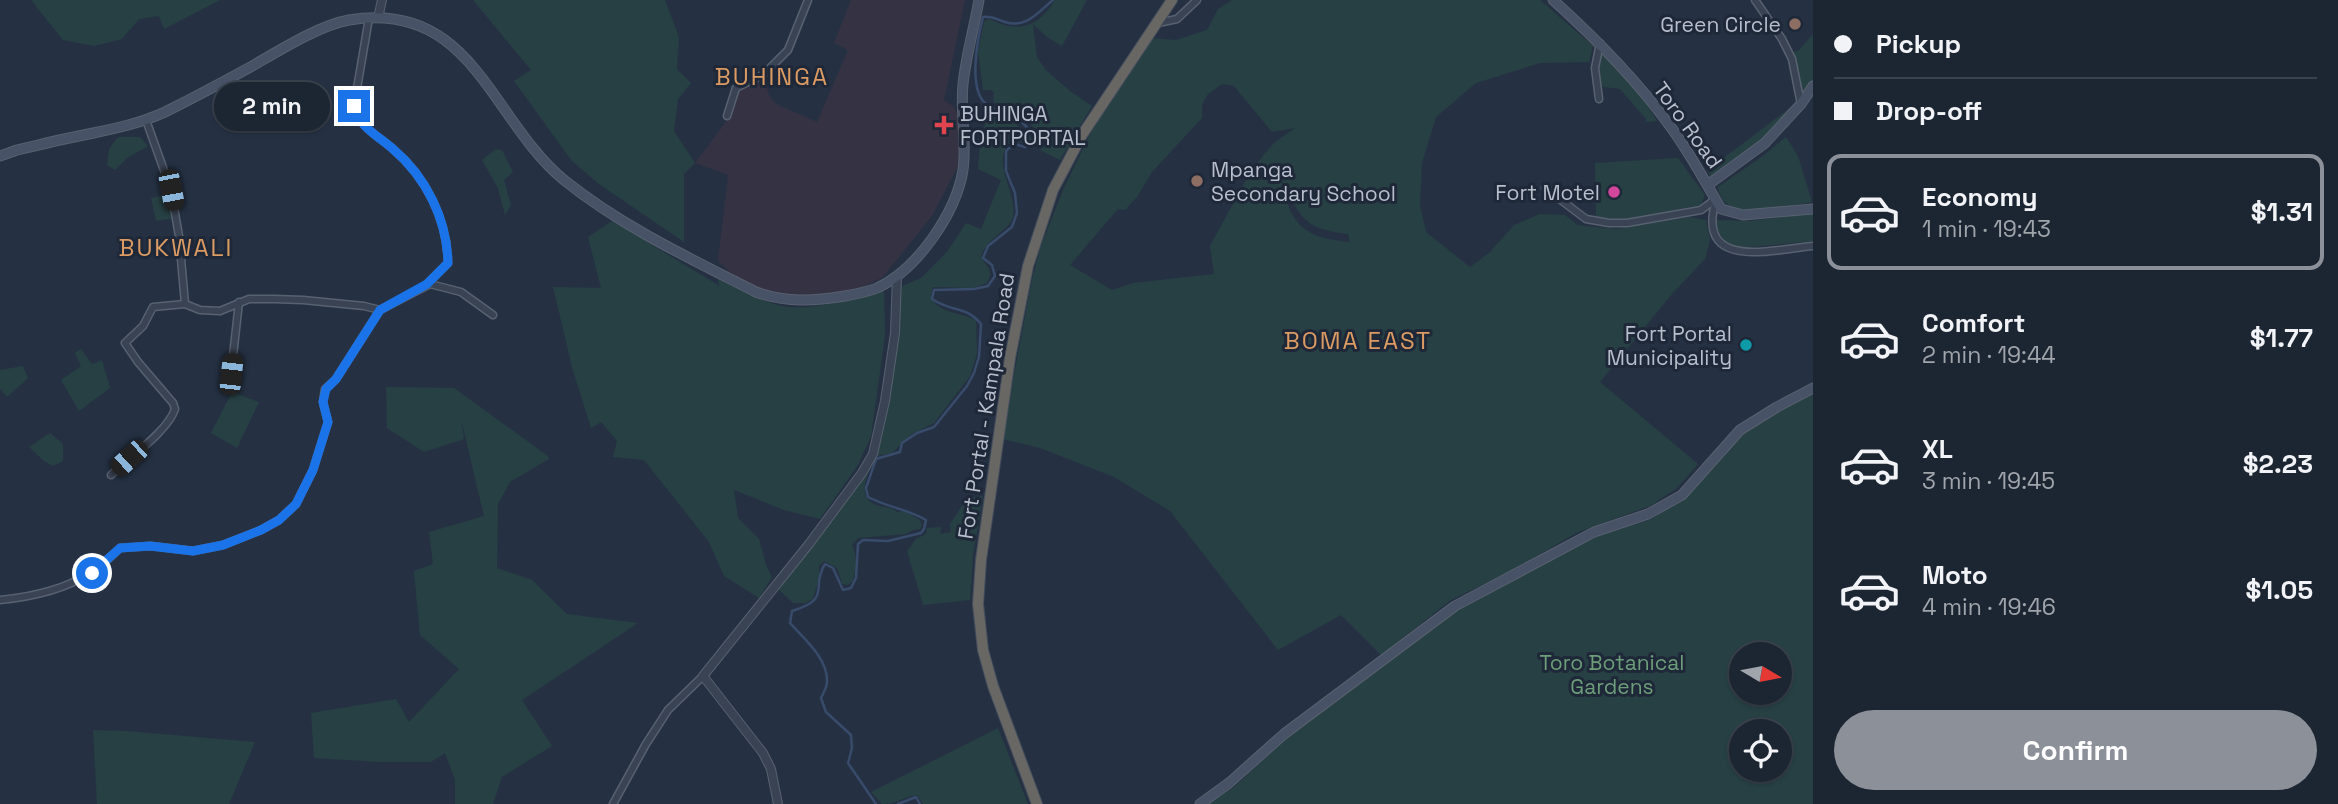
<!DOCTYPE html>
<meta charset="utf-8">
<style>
:root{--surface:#1c2532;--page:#252d3a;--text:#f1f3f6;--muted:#a0a5ac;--line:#3a424d;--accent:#8c9099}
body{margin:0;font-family:"Space Grotesk",sans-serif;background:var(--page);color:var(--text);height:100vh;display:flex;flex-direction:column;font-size:26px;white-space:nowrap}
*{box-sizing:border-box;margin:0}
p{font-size:23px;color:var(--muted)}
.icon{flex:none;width:38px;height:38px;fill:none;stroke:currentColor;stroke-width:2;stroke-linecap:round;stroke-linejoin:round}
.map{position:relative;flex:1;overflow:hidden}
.details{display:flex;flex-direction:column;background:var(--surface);width:525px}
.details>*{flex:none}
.banner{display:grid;align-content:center;height:154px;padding:0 21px;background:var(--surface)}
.needle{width:46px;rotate:100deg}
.fabs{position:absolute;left:1729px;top:642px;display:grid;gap:14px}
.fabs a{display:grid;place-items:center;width:63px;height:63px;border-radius:50%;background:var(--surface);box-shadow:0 2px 5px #0004,0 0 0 2px var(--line);font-size:35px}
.end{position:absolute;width:32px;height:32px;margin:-16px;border:9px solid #1a73e8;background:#fff;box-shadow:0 0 0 4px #fff}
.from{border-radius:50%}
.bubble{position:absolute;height:49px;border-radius:24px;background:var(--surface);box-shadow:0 2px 5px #0004,0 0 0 2px var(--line);font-size:23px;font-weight:700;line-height:49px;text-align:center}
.car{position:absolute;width:21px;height:42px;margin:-21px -10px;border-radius:9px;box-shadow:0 0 5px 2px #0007;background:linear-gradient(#222 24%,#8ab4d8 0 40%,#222 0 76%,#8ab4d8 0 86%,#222 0)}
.banner b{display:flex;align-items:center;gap:24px;height:66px;font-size:26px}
.banner b+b{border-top:2px solid var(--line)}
.banner i{width:18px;height:18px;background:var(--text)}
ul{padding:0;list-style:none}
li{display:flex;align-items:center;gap:21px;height:116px;margin:0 14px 10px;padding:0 7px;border:4px solid transparent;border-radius:14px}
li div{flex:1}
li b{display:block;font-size:26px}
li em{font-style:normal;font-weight:700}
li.current{border-color:var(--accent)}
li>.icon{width:63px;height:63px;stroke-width:1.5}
.cta{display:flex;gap:14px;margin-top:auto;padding:14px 21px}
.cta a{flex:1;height:80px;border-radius:42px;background:var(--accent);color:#fff;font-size:28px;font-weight:700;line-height:80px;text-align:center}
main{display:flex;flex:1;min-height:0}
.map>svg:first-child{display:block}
</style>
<main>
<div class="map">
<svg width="1813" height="804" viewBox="0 0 1813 804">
<rect width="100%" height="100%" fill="#253143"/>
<path fill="#353243" d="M851 0H965L944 100 954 107 961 123 959 164 932 216 883 277 865 286 821 296H789L765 291 732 274 718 261 728 175 695 163 728 119 738 90 764 79 769 95 776 104 817 122 848 50 834 43Z"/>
<path fill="#274044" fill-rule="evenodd" d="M31 0H220L164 29 159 16 139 19 122 39 94 46 63 40Z
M473 0H665L679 37 677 69 691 83 678 99 674 131 695 163 684 174V242L599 184 572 161 514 81 531 70Z
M1055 0H1087L1062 46 1047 37 1033 24 1037 57 1046 70 1070 91 1092 106 1060 160 1040 150 1046 143V136L1035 132 1030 122H1024V112L999 107 993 101 994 92 990 90H983L978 52 984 22 987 19C993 20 998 23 1004 25 1027 31 1042 21 1055 0Z
M1232 0H1540L1593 46 1589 62 1540 63 1476 83 1436 117 1422 163 1420 205 1426 232 1470 267 1489 253 1514 225 1540 214 1565 215 1578 225 1616 229 1690 217 1706 220 1710 240 1705 259 1672 294 1600 382 1698 464 1677 488 1650 506 1578 532 1507 573 1451 600 1381 655 1341 615 1278 650 1170 511 1114 477 1040 448 1002 439 1032 279 1041 246 1063 190 1097 120 1151 38 1176 40 1207 30 1218 9ZM1222 84 1234 86 1272 132 1295 128 1274 143 1252 169 1210 246 1214 274 1133 283 1112 290 1070 265 1118 209 1125 210 1137 197 1152 172 1202 118V105L1208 94ZM1281 180C1301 217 1303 229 1348 234L1350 242C1304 238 1290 225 1281 180Z
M1813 34V81L1802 97 1794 52 1799 50Z
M1597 49 1632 80 1657 121 1646 122V119L1620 89 1596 86Z
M1793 106 1791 111 1766 137 1713 178 1711 177 1707 169C1737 150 1764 126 1793 106Z
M988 113 1007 116 1033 139 1030 143 1010 142C990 164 1018 192 1013 217 1010 230 988 237 981 256 986 268 995 269 987 283L973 288 933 287C924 312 961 312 976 320L977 354 970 376 934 423 912 434 892 453 876 456C868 471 855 497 876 505 884 508 891 506 897 512L904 511 920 520 922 525 920 529 913 530 906 534 858 538 852 545C858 557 856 569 853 581L848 585 842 584 837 568 824 561 819 566V578L813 599 806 603H793L778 589 863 472 878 434 900 287 921 278 947 252 966 223 981 229 1001 180 978 169 980 141Z
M118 137H140L148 146 127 158 115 170 107 165 109 149Z
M1786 137 1798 156 1812 202C1785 206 1723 226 1718 187L1763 156Z
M496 149 502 150 513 172 504 180 511 205 505 215 498 188 482 160Z
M1678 158 1705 195 1701 205 1617 221 1596 217 1595 163Z
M169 194 174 218 156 221 151 198Z
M1813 213V241L1742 248 1727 244 1717 230V220L1749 221Z
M615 219 647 242 718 285 719 291 718 274C738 285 760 302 782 306 808 312 860 298 884 288L885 336 871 436 858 465 820 519 784 510 734 490 738 518 759 539 766 565 772 577 759 598 724 576 709 542 644 460 613 457 617 441 601 422 591 428 573 371 553 287 601 288 588 237Z
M81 349 92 364 102 360 110 388 79 411 61 380 81 366 75 353Z
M23 366 28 378 7 397 0 389V370Z
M386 387 454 388 548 456 549 459 510 482 498 504 497 568 532 580 567 614 638 623 522 700 552 746 502 777 493 804H455V780L445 753 431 762H380L314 758 311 713 396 699 409 722 459 669 420 635 414 571 433 564 429 532 484 516 461 419 464 439 424 452 387 428Z
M1813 388V804H1208L1234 787 1286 739 1457 610 1595 536 1650 520 1687 496 1740 431ZM1741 654H1780V693H1741ZM1741 732H1780V770H1741Z
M232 392 259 402 237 448 211 433Z
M50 433 63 444V461L53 466 44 461 29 447Z
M983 496 973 555 970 600 923 605 907 551 916 539 926 534 927 528 941 527 940 534 951 532 950 524 967 498Z
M998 728 1028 804H923L917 795C904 797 895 804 882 804L871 792Z
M93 730 126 731 255 742 229 804H97Z"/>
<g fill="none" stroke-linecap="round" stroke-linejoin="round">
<path stroke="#384b6b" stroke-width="2.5" d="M876 804 848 763 852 748 851 735 826 712 821 698C823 694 827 687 827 682 828 658 804 639 790 623L792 611C833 599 810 587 825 564L833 568 843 590 851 588 856 578 858 544 863 540 888 541 921 533 924 529 926 520C907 509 887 507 868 497L866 488 876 459 900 452 902 443 917 433 934 427 967 386 974 373 979 357 981 324C965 305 953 313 932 299L934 290 974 289 988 286 995 276 992 265 983 258 988 246 1012 227 1017 213 1015 193 1006 171V151L1014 144 1025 147 1035 144 1038 140C1031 131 1020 119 1010 114 1003 111 995 110 989 106 966 94 978 37 983 17 992 16 996 19 1005 22 1026 29 1038 12 1053 0
M898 804 916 797 920 804"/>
<defs>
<path id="minor" d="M1755 0 1782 39 1792 59 1801 104
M369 18 354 106C359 127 377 135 393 149 426 177 447 219 448 263L427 284
M1158 23 1177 19 1197 0
M1599 99 1595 68 1600 43
M727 116 736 88 764 74 788 50 808 0
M146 120 171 190 179 236 185 304
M1545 188 1586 219 1609 223H1627L1701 210 1716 199
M1716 200C1695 271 1771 250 1813 246
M231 374 239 302
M111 475C129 458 168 431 175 409L173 403 138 362 125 343 143 326 153 307 185 304 200 310 220 311 249 299H274L303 300 364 306 380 310
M0 600C30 597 64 590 90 573 101 567 111 556 120 548L151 546 193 551 223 545 261 530 279 520 296 504 313 470 328 422 323 402 325 389 336 379 380 310 430 284 461 292 493 315
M613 804 646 744 668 710 703 676"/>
<path id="tertiary" d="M378 18 382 0
M778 804 771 769 763 753 703 676 809 544 862 473 873 454 885 401 895 333 897 276"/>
<path id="secondary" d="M1553 0C1595 38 1634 77 1667 122 1688 149 1704 180 1721 209L1743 215 1813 209
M0 156 17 150C39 145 62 139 84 135 112 129 139 124 165 112 195 97 225 81 254 65 280 50 320 25 349 20 473 0 490 119 564 180 621 226 691 259 756 292 786 303 815 301 845 296 856 294 867 292 877 288 917 270 956 213 963 170 967 141 960 113 963 84 966 56 974 28 979 0
M1709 184 1765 143 1801 104 1813 86
M1200 804 1229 783 1284 734 1455 606 1594 532 1648 514 1682 495 1740 430 1777 407 1813 388"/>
<path id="trunk" d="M1037 804 993 686 983 650 978 604 981 560 1010 358 1028 266 1053 190 1082 135 1172 0"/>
</defs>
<use href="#minor" stroke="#586170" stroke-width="9"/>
<use href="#tertiary" stroke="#586170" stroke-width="10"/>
<use href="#secondary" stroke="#586170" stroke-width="11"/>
<use href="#trunk" stroke="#444e5d" stroke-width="12"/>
<use href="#minor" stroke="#3a4353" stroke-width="6"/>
<use href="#tertiary" stroke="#3a4353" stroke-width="8"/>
<use href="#secondary" stroke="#475266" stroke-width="9"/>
<use href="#trunk" stroke="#686764" stroke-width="10"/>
</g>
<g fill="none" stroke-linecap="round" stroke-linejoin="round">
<path stroke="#1a73e8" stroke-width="9" d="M92 573 120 548 150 546 193 551 223 545 261 530 279 520 296 504 313 470 328 422 323 402 326 389 336 379 380 310 427 284 448 263C447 219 426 177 393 149 377 135 359 127 354 106"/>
</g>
<g fill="#8d6e63" stroke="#1e2838" stroke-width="2.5">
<circle cx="1795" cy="24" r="7"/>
<circle cx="1197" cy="181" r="7"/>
</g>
<path fill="#e0444e" stroke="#1e2838" stroke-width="2.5" d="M940.5 114.5h7v7h7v7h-7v7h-7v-7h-7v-7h7z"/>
<circle fill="#d1479c" stroke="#1e2838" stroke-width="2.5" cx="1614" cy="192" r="7"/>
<circle fill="#0f9aa8" stroke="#1e2838" stroke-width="2.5" cx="1746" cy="345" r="7"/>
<g text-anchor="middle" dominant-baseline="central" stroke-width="6" stroke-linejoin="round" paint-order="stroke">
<g font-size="21" fill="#b7becc" stroke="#1e2838" text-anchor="end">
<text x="1781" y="24">Green Circle</text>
<text x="960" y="113" text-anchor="start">BUHINGA<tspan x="960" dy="24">FORTPORTAL</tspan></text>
<text x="1211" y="169" text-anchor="start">Mpanga<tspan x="1211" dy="24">Secondary School</tspan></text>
<text x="1600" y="192">Fort Motel</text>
<text x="1732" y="333">Fort Portal<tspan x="1732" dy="24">Municipality</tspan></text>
</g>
<g font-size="21" fill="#b7becc" stroke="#1e2838">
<text transform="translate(1688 125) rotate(54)">Toro Road</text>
<text transform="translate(986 406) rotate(-81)">Fort Portal - Kampala Road</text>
</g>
<g font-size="21" fill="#6d9e7a" stroke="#1e2838">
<text x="1612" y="662">Toro Botanical<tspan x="1612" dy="24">Gardens</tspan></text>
</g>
<g font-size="24" letter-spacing="2" fill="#db9b63" stroke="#1e2838">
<text x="772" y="76">BUHINGA</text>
<text x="176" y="247">BUKWALI</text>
<text x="1358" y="340">BOMA EAST</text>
</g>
</g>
</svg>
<div class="fabs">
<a><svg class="needle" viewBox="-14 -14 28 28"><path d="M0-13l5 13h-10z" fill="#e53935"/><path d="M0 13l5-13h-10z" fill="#a0a5ac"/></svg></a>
<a><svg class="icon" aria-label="locate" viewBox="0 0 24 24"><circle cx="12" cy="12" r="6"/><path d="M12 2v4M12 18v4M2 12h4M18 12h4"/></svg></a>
</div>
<i class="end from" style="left:92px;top:573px"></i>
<i class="end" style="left:354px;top:106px"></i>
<div class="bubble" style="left:214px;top:82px;width:116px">2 min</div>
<i class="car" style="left:171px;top:190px;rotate:169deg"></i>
<i class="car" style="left:231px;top:374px;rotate:6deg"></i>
<i class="car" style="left:129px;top:458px;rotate:228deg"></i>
</div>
<section class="details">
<div class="banner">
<b><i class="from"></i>Pickup</b>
<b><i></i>Drop-off</b>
</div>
<ul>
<li class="current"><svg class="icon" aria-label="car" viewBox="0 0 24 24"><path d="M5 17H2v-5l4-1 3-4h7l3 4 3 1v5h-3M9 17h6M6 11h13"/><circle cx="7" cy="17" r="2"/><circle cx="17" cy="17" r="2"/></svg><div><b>Economy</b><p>1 min · 19:43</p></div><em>$1.31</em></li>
<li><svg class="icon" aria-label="car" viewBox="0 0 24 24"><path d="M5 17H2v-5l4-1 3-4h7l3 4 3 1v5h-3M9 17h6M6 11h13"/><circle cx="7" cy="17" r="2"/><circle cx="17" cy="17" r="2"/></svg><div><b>Comfort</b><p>2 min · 19:44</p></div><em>$1.77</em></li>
<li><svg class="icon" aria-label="car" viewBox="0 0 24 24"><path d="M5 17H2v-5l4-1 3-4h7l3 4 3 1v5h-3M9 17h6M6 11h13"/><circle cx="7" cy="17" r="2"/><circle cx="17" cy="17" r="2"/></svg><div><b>XL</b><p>3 min · 19:45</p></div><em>$2.23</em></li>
<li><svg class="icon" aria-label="car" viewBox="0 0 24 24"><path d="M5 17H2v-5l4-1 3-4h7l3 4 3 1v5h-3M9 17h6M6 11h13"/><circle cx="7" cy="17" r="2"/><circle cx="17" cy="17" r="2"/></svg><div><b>Moto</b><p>4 min · 19:46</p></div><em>$1.05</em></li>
</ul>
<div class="cta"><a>Confirm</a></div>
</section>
</main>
